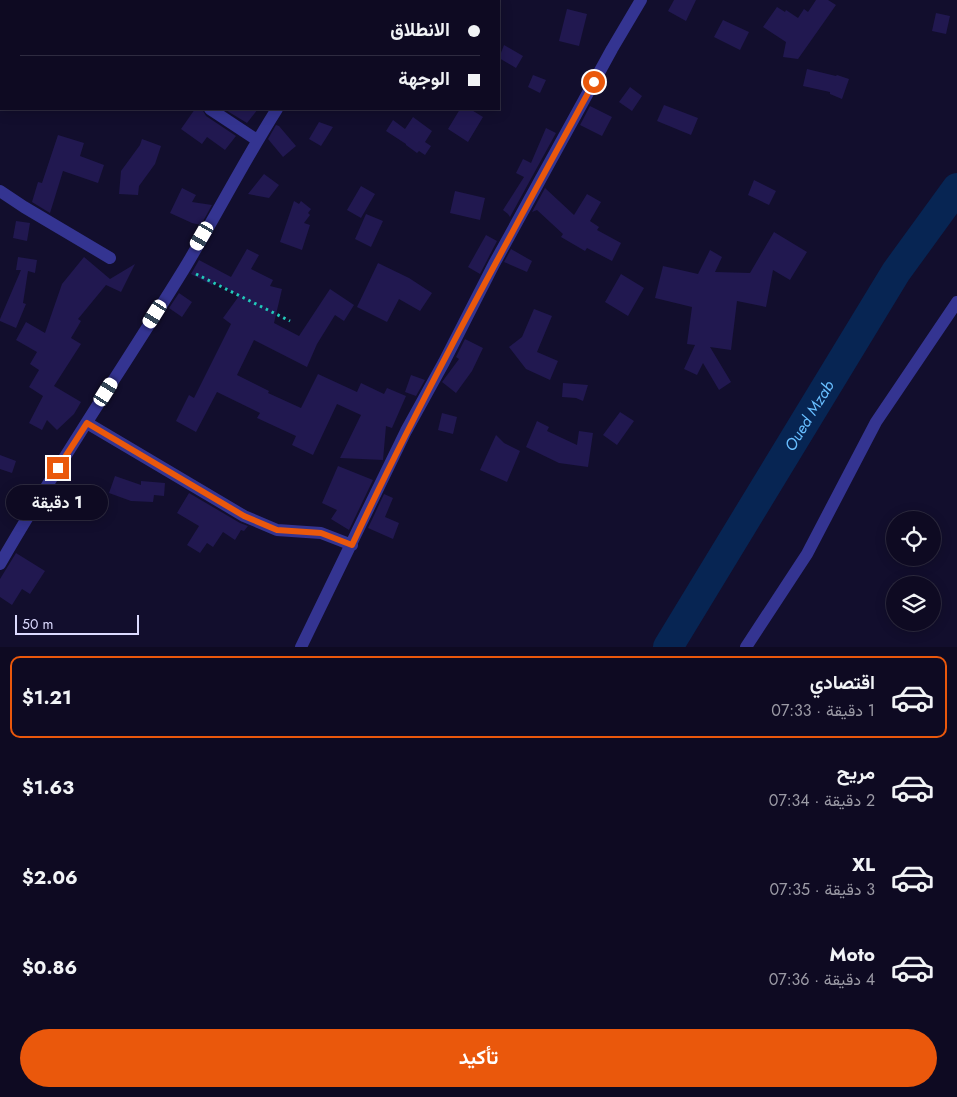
<!DOCTYPE html>
<html lang="ar">
<meta charset="utf-8">
<style>
:root{--surface:#0e0a22;--page:#17132a;--text:#f1f3f6;--muted:#9b9aa5;--line:#2e2b40;--accent:#ea580c}
body{margin:0;font-family:Jost,Vazirmatn,sans-serif;background:var(--page);color:var(--text);direction:rtl;height:100vh;display:flex;flex-direction:column;font-size:19px;white-space:nowrap}
*{box-sizing:border-box;margin:0}
p{font-size:16px;color:var(--muted)}
.icon{flex:none;width:28px;height:28px;fill:none;stroke:currentColor;stroke-width:2;stroke-linecap:round;stroke-linejoin:round}
.map{position:relative;height:647px;overflow:hidden;direction:ltr}
.sheet{display:flex;flex-direction:column;background:var(--surface);flex:1}
.sheet>*{flex:none}
.top-card{position:absolute;left:0px;top:0px;width:500px;height:110px;box-shadow:0 2px 12px #0003,0 0 0 1px var(--line);direction:rtl;display:grid;align-content:center;height:110px;padding:0 20px;background:var(--surface)}
.buttons{position:absolute;left:886px;top:511px;display:grid;gap:10px}
.buttons a{display:grid;place-items:center;width:55px;height:55px;border-radius:50%;background:var(--surface);box-shadow:0 2px 12px #0003,0 0 0 1px var(--line);font-size:25px}
.scale{position:absolute;left:15px;bottom:12px;width:124px;box-sizing:border-box;padding-left:5px;border:2px solid #dcdaff;border-top:0;font-size:14px;line-height:18px;white-space:nowrap;color:#dcdaff;-webkit-text-stroke:4px #120e2d;paint-order:stroke}
.end{position:absolute;width:22px;height:22px;margin:-11px;border:6px solid #ea580c;background:#fff;box-shadow:0 0 0 2px #fff}
.from{border-radius:50%}
.bubble{position:absolute;height:35px;border-radius:18px;background:var(--surface);box-shadow:0 2px 12px #0003,0 0 0 1px var(--line);font-size:16px;font-weight:700;line-height:35px;text-align:center;direction:rtl}
.car{position:absolute;width:15px;height:30px;margin:-15px -8px;border-radius:6px;box-shadow:0 0 4px 1px #0007;background:linear-gradient(#fff 24%,#345 0 40%,#fff 0 76%,#345 0 86%,#fff 0)}
.top-card b{display:flex;align-items:center;gap:18px;height:48px;font-size:19px}
.top-card b+b{border-top:1px solid var(--line)}
.top-card i{width:12px;height:12px;background:var(--text)}
ul{padding:9px 0 0;list-style:none}
li{display:flex;align-items:center;gap:15px;height:82px;margin:0 10px 8px;padding:0 10px;border:2px solid transparent;border-radius:10px}
li div{flex:1}
li b{display:block;font-size:19px}
li em{font-style:normal;font-weight:700}
li.on{border-color:var(--accent)}
li>.icon{width:45px;height:45px;stroke-width:1.5}
.primary-button{display:flex;gap:10px;margin-top:auto;padding:10px 20px}
.primary-button a{flex:1;height:58px;border-radius:30px;background:var(--accent);color:#fff;font-size:20px;font-weight:700;line-height:58px;text-align:center}
.map>svg:first-child{display:block}
</style>
<div class="map">
<svg width="957" height="647" viewBox="0 0 957 647">
<rect width="100%" height="100%" fill="#120e2d"/>
<g fill="none" stroke-linecap="round" stroke-linejoin="round">
<path stroke="#072553" stroke-width="30" id="s1" d="M668 647 896 272 957 188"/>
</g>
<path fill="#211850" d="M674 0H696L686 21 668 11Z
M816 0H828L836 5 798 59 783 57 786 42 763 27 777 7 785 12 786 10 798 18 804 9 808 12Z
M567 9 587 14 579 46 559 41Z
M936 13 950 16 946 34 932 31Z
M723 20 749 32 740 50 714 37Z
M504 45 523 56 516 68 499 58Z
M807 69 836 76 837 75 849 79 842 99 830 94V92L803 86Z
M533 75 546 80 540 93 528 87Z
M630 87 642 96 632 111 619 102Z
M664 105 698 118 691 135 657 121Z
M590 106 612 117 602 136 580 125Z
M195 109H202L206 116 236 136 225 150 207 137 202 144 181 129Z
M224 109H258L247 123Z
M460 109H470L483 117 468 142 448 129Z
M413 117 432 131 425 142 431 146 425 155 419 151 417 153 406 145V144L386 131 393 120 405 129Z
M319 122 333 127 321 146 309 139Z
M276 125 279 126 296 146 283 157 268 139Z
M546 128 556 133 510 217 508 214 503 210 524 177 516 173 523 159 531 163Z
M58 135 84 143 80 156 104 165 98 183 63 171 50 213 32 202 38 182 42 183Z
M142 139 161 146 155 164 139 186 138 195 119 194 121 171 140 145Z
M264 174 279 185 269 198 248 194Z
M754 180 776 191 769 205 748 195Z
M361 186 375 194 361 218 347 210Z
M182 188 196 195 192 202 212 205 201 225 192 223 170 213Z
M545 188 574 215 587 194 601 202 590 221 599 227 597 230 621 243 612 261 587 248 585 251 561 237 563 234 537 210 532 212Z
M455 191 485 198 480 220 450 213Z
M294 201 299 204 301 201 311 209 308 213 310 215 304 223 310 225 302 250 280 242Z
M366 214 383 221 371 247 355 239Z
M16 221 30 223 27 241 13 238Z
M774 232 807 252 790 280 773 270 766 307 737 301 731 350 710 347 731 382 719 390 703 363 697 375 684 369 695 345 687 344 692 307 655 298 663 266 698 274 710 250 722 257 715 272 750 273Z
M486 235 497 241 480 274 468 267Z
M247 249 259 255 251 269 273 280 270 286 282 289 274 323 299 336 330 289 354 305 344 321 335 315 317 344 307 367 254 340 237 375 269 391 268 393 301 408 318 374 357 392 361 383 384 394 387 388 406 396 392 428 386 426 383 460 340 458 361 415 337 404 313 455 292 445 296 436 257 418 260 413 217 392 196 432 176 421 189 395 194 398 231 324 223 318 239 296 214 281 212 285 191 274 199 260 231 277Z
M511 249 532 261 527 272 504 262Z
M18 257 37 260 35 273 28 271 23 303 26 304 16 328 0 321V319L21 270H16Z
M84 257 110 279 135 264 121 292 106 285 78 319 81 321 71 338 81 344 54 386 81 402 74 414 57 430 47 420 42 430 29 423 43 396 29 387 39 370 30 364 37 352 16 340 26 322 45 333 62 284Z
M378 263 409 278 432 293 420 311 399 299 387 322 357 307Z
M621 274 644 288 628 316 605 302Z
M179 293 192 302 182 317 169 308Z
M534 309 552 316 537 352 558 361 550 380 526 369 509 347 522 337Z
M465 339 483 348 472 371 456 393 442 382 459 359 456 357Z
M411 375 425 380 416 396 405 392Z
M563 383 588 385 583 401 576 398 562 397Z
M620 412 634 421 617 445 603 435Z
M442 413 457 417 453 434 438 430Z
M537 421 549 427 547 431 577 445 579 431 593 433 588 467 559 463 526 447Z
M496 435 504 443 520 451 507 482 480 470Z
M0 455 16 461 12 473 0 469Z
M338 466 373 480 349 530 331 519 337 510 322 503Z
M115 476 141 485V481L165 483 164 496 154 495 153 502 131 501 109 493Z
M189 493 240 523 248 526 244 531 241 530 235 540 223 532 213 547 207 543 200 553 187 545 199 526 177 513Z
M384 494 393 498 385 517 399 523 393 539 368 528Z
M16 553 45 571 30 594 22 589 12 605 0 597V579Z"/>
<g fill="none" stroke-linecap="round" stroke-linejoin="round">
<path stroke="#22caba" stroke-width="3" stroke-dasharray="2.5 4" stroke-linecap="butt" d="M196 274 290 321"/>
<path stroke="#343491" stroke-width="12" d="M40 0 42 1
M17 1 18 0
M344 1 345 0
M0 31 1 29
M210 109 257 140
M0 191 24 207 110 258
M87 423 244 516 277 530 321 533 352 545
M0 564C58 463 123 368 184 269 216 216 244 161 277 109
M301 647 406 431 444 362 494 264 612 49 641 0
M746 647 807 554 876 422 957 302"/>
</g>
<g fill="none" stroke-linecap="round" stroke-linejoin="round">
<path stroke="#ea580c" stroke-width="6" d="M58 468 87 423 244 516 277 530 321 533 352 545C426 387 511 235 594 82"/>
</g>
<g text-anchor="middle" dominant-baseline="central" stroke-width="4.5" stroke-linejoin="round" paint-order="stroke">
<g font-size="16" font-style="italic" fill="#68beff" stroke="#120e2d">
<text stroke="none"><textPath href="#s1" startOffset="271">Oued Mzab</textPath></text>
</g>
</g>
</svg>
<div class="buttons">
<a><svg class="icon" aria-label="locate" viewBox="0 0 24 24"><circle cx="12" cy="12" r="6"/><path d="M12 2v4M12 18v4M2 12h4M18 12h4"/></svg></a>
<a><svg class="icon" aria-label="layers" viewBox="0 0 24 24"><path d="M12 4l9 5-9 5-9-5zM3 14l9 5 9-5"/></svg></a>
</div>
<div class="scale">50 m</div>
<i class="end from" style="left:594px;top:82px"></i>
<i class="end" style="left:58px;top:468px"></i>
<div class="bubble" style="left:6px;top:485px;width:102px">1 دقيقة</div>
<i class="car" style="left:202px;top:236px;rotate:210deg"></i>
<i class="car" style="left:155px;top:314px;rotate:212deg"></i>
<i class="car" style="left:106px;top:392px;rotate:32deg"></i>
<div class="top-card">
<b><i class="from"></i>الانطلاق</b>
<b><i></i>الوجهة</b>
</div>
</div>
<section class="sheet">
<ul>
<li class="on"><svg class="icon" aria-label="car" viewBox="0 0 24 24"><path d="M5 17H2v-5l4-1 3-4h7l3 4 3 1v5h-3M9 17h6M6 11h13"/><circle cx="7" cy="17" r="2"/><circle cx="17" cy="17" r="2"/></svg><div><b>اقتصادي</b><p>1 دقيقة · 07:33</p></div><em>$1.21</em></li>
<li><svg class="icon" aria-label="car" viewBox="0 0 24 24"><path d="M5 17H2v-5l4-1 3-4h7l3 4 3 1v5h-3M9 17h6M6 11h13"/><circle cx="7" cy="17" r="2"/><circle cx="17" cy="17" r="2"/></svg><div><b>مريح</b><p>2 دقيقة · 07:34</p></div><em>$1.63</em></li>
<li><svg class="icon" aria-label="car" viewBox="0 0 24 24"><path d="M5 17H2v-5l4-1 3-4h7l3 4 3 1v5h-3M9 17h6M6 11h13"/><circle cx="7" cy="17" r="2"/><circle cx="17" cy="17" r="2"/></svg><div><b>XL</b><p>3 دقيقة · 07:35</p></div><em>$2.06</em></li>
<li><svg class="icon" aria-label="car" viewBox="0 0 24 24"><path d="M5 17H2v-5l4-1 3-4h7l3 4 3 1v5h-3M9 17h6M6 11h13"/><circle cx="7" cy="17" r="2"/><circle cx="17" cy="17" r="2"/></svg><div><b>Moto</b><p>4 دقيقة · 07:36</p></div><em>$0.86</em></li>
</ul>
<div class="primary-button"><a>تأكيد</a></div>
</section>
